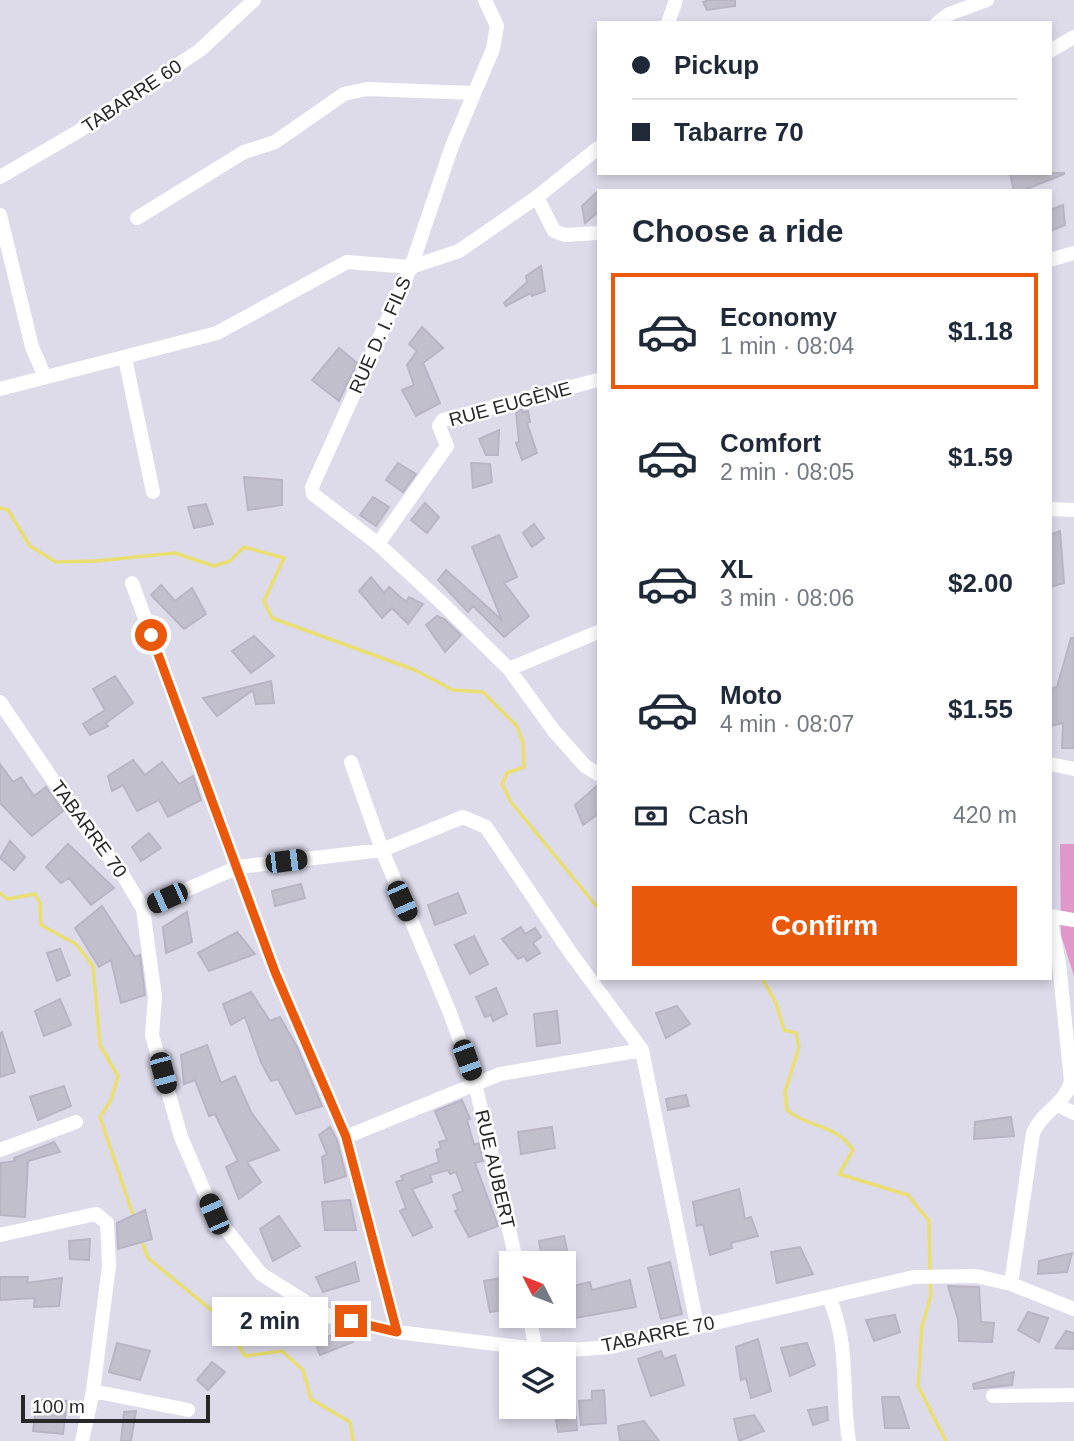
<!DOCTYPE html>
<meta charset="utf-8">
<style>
:root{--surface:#fff;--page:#f2f2f3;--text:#1f2937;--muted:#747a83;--line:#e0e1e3;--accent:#ea580c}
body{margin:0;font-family:Helvetica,sans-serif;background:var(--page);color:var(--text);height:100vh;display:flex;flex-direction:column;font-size:26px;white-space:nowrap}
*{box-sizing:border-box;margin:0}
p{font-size:23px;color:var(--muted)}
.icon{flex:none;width:38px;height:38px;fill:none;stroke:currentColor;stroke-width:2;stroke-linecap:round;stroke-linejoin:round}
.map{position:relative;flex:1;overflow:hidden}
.drawer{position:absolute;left:597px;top:189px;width:455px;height:791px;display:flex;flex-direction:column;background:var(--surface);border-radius:0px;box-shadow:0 4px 10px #0003}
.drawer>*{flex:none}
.banner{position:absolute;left:597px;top:21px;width:455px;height:154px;border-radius:0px;box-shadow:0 4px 10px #0003;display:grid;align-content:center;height:154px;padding:0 35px;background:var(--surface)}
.needle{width:46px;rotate:312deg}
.controls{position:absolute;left:499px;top:1251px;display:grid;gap:14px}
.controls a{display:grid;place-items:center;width:77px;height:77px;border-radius:0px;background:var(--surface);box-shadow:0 4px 10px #0003;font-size:35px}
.scale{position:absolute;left:21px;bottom:18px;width:189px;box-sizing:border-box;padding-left:7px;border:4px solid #282828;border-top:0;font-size:19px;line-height:24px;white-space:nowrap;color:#282828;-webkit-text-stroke:5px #fff;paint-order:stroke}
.end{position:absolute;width:32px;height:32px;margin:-16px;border:9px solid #ea580c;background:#fff;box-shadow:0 0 0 4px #fff}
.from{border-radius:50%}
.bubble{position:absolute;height:49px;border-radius:0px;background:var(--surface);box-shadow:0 4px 10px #0003;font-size:23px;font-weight:800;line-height:49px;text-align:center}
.car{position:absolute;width:21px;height:42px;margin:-21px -10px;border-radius:9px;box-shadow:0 0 5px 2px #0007;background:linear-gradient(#222 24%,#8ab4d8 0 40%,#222 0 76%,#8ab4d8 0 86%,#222 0)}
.banner b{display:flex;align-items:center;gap:24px;height:66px;font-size:26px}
.banner b+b{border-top:2px solid var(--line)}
.banner i{width:18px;height:18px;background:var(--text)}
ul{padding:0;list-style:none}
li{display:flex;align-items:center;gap:21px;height:116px;margin:0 14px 10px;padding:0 21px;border:4px solid transparent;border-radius:0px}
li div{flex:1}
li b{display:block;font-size:26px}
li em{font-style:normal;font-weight:800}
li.active{border-color:var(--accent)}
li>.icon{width:63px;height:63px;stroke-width:1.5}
h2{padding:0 35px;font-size:32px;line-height:84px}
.pay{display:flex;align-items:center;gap:18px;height:77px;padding:0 35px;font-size:26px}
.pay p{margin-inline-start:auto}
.cta{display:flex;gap:14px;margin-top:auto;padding:14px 35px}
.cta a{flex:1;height:80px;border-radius:0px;background:var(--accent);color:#fff;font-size:28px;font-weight:800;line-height:80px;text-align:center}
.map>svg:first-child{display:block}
</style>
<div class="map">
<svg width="1074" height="1441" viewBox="0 0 1074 1441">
<rect width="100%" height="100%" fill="#dddaea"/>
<path fill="#df98c9" d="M1060 844H1074V976L1061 935Z"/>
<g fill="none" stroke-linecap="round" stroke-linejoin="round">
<path stroke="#e9de70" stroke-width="3.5" d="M0 508 8 510 30 546 56 562 96 561 175 553 214 566 230 561 244 547 284 558 264 601 272 618 415 670 453 690 483 692 517 726 523 743 524 767 507 773 502 784 511 802 598 908
M0 893 7 899 35 894 40 903 41 925 76 944 93 966 100 1045 118 1076 111 1100 100 1117 134 1218
M762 978 776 1003 784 1030 796 1033 799 1047 785 1092 787 1110C808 1128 837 1124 853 1150L839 1174 908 1195 929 1221 930 1272
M141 1239 148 1258 215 1313 233 1312 232 1334 245 1356 282 1351 303 1370 311 1399 350 1422 353 1441
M930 1280 931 1295 922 1326 918 1386 946 1441"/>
</g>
<path fill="#c2bfcc" stroke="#b9b4c5" stroke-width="2" d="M709 0H735V6L707 10 703 2Z
M1010 173H1064V174L1022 191H1014Z
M598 191V212L585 223 582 206Z
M1063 205 1065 225 1050 231V210Z
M541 266 545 291 532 296 531 293 506 306 504 303 527 282 526 276Z
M422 327 443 348 423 363 440 403 416 416 402 390 414 385 407 365 417 351 409 344Z
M339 348 357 363 339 401 312 380Z
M522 410 523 412 528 411 530 422 527 423 537 453 522 460 516 443 519 442 516 411Z
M499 430 498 455H486L479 439Z
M398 463 416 474 403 492 386 480Z
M471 463 490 464 492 482 473 488Z
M244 477 282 480V505L248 510Z
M373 497 389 507 376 526 360 515Z
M425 503 439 517 427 533 411 520Z
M206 504 213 524 194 528 188 507Z
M534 524 544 538 532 547 523 533Z
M1060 531 1064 583 1050 587V535Z
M499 535 517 577 504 583 529 616 504 637 473 606 468 612 438 580 446 570 502 620 472 547Z
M371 577 384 593 389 587 406 602 409 597 423 604 408 624 392 608 382 618 359 591Z
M161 585 175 601 192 588 206 614 184 629 151 595Z
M437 616 444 619 461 635 445 652 426 625Z
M254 636 274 656 251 673 232 651Z
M1071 638H1074V748H1062L1063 723 1050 726V689L1057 687Z
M115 676 133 703 106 723 108 726 90 735 83 724 105 710 93 689Z
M271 681 274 703 256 704 253 690 217 716 203 698Z
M133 760 145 775 162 762 179 784 193 776 201 800 168 817 159 800 137 811 123 785 112 791 108 776Z
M0 764 13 782 21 777 34 796 46 787 63 811 32 836 0 803Z
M598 785V814L583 825 575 805Z
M149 833 161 848 141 861 132 847Z
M10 841 25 857 14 870 0 858Z
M68 844 114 888 91 905 69 878 61 883 46 867Z
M301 884 305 898 275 906 272 891Z
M458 893 466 913 435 925 428 905Z
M102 906 135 957 140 955 145 995 121 1003 111 960 99 967 75 928Z
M187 912 192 942 166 953 163 927Z
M521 927 525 934 535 928 541 937 533 943 540 953 527 961 524 956 518 959 502 939Z
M237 932 255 954 209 971 198 953Z
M474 936 488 964 470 974 455 945Z
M60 949 70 975 57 981 47 953Z
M496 988 507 1014 493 1021 491 1015 485 1017 476 997Z
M251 992 270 1021 280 1017 297 1047 322 1106 296 1114 278 1079 271 1081 261 1062 245 1017 231 1025 223 1004Z
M60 999 71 1025 44 1036 35 1011Z
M677 1006 690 1024 666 1038 656 1013Z
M557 1011 560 1043 537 1046 534 1014Z
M2 1032 15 1072 0 1077V1033Z
M207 1045 221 1083 235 1076 251 1112 279 1150 247 1162 261 1182 239 1199 226 1167 238 1161 215 1114 209 1116 195 1080 184 1084 181 1055Z
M64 1086 71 1106 38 1120 30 1097Z
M686 1095 689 1106 668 1110 666 1099Z
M462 1100 470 1119 467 1120 474 1145 479 1143 483 1161 475 1163 498 1226 469 1237 455 1211 458 1210 453 1195 463 1191 456 1172 450 1174 448 1170 430 1175 432 1182 412 1189 432 1227 413 1236 400 1211 406 1208 396 1182 403 1180 401 1176 439 1162 436 1150 441 1148 439 1142 447 1140 435 1111Z
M1011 1117 1014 1136 974 1139 975 1122Z
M330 1127 337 1140 346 1176 325 1183 322 1157 327 1154 319 1135Z
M552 1127 555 1148 521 1154 518 1132Z
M54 1142 60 1152 28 1161 25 1217 0 1215 1 1163 15 1161 14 1158Z
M739 1189 745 1219 751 1217 758 1236 731 1243 732 1248 710 1255 703 1224 697 1226 693 1202Z
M350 1200 356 1230H325L322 1202Z
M145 1210 152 1239 118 1249 117 1223Z
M279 1216 300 1246 273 1261 260 1229Z
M564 1236 570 1264H546L545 1258H542L539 1241Z
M90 1239 89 1260 70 1259 69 1241Z
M800 1247 813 1274 777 1283 771 1252Z
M1072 1253 1067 1272 1038 1274 1039 1261Z
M355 1262 359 1281 323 1292 316 1277Z
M670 1262 682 1314 661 1319 648 1268Z
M511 1276V1308L490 1312 484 1281Z
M0 1277H28L27 1283 62 1278 59 1306 34 1307 35 1298 0 1300Z
M630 1280 636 1307 564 1320V1288L590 1282 592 1290Z
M948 1286 979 1287 981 1322 994 1323 992 1342 959 1341 958 1319Z
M1028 1312 1048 1318 1039 1342 1018 1330Z
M895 1315 900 1332 874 1341 866 1320Z
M346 1330 353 1342 320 1355 315 1341Z
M1066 1331 1074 1333V1349L1055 1348Z
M758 1339 771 1391 751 1398 746 1378 741 1380 736 1347Z
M117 1343 150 1351 140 1380 109 1372Z
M807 1343 815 1365 790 1376 781 1348Z
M661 1351 664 1359 675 1355 684 1385 651 1396 638 1359Z
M212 1362 225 1372 208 1390 197 1380Z
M1014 1372 1012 1385 974 1389 973 1384Z
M604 1390 606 1423 581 1425 579 1401 592 1400V1391Z
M882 1397H899L909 1428H885Z
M37 1400 67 1401 63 1434 33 1431Z
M827 1407 828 1420 813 1425 808 1410Z
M136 1411 131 1441H121L124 1412Z
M754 1415 764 1431 739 1441 734 1419Z
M576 1417 577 1430 558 1432 556 1420Z
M644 1421 659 1441H620L618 1426Z"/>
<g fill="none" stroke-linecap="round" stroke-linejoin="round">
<path stroke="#fff" stroke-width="14" d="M668 23 676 0
M937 23 949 14 987 0
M1050 51 1074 37
M598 148 537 197 459 251 411 267 312 487 313 494 378 544 442 603 509 669 554 731 585 766 598 774
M0 177 79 131 200 50 254 0
M537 197 554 231 565 235 598 233
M0 215 32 347 45 377
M137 218 244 152 275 142 344 94 367 89 474 93
M1050 260 1074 253
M125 358 153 492
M0 389 217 333 347 262 411 267 452 146 493 49 497 26 485 0
M1050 509 1074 510
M378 544 447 446 439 426 443 420 598 380
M132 583 275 972 346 1137 397 1332
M509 669 598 632
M0 702 82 823 120 870 143 909 155 997 152 1035 181 1137 214 1214 261 1274 328 1316 397 1332 536 1349 570 1350 611 1347 914 1277 976 1276 1011 1284 1074 1309
M351 762 382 850 450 1013 475 1083 517 1264
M1050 764 1074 769
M143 909 238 867 382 850 463 817 486 827 570 952 642 1050 697 1325
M1050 916 1074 920
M1058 1105 1074 1113
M346 1137 500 1074 642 1050
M0 1150 76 1122
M0 1235 96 1214 107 1223 109 1266 93 1391 82 1441
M1011 1284 1033 1133C1042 1111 1066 1104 1071 1081L1059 963 1050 917
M829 1298C850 1343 841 1393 849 1441
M529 1316 536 1349
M93 1391 188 1410
M993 1396 1074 1395"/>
</g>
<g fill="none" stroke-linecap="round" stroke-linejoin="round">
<path stroke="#ea580c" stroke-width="9" d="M151 635 275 972 346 1137 397 1332 351 1321"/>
</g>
<g text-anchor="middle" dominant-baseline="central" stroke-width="5" stroke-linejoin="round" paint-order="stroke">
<g font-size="19" fill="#282828" stroke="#fff">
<text transform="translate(132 96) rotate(-34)">TABARRE 60</text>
<text transform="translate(380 335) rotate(-66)">RUE D. I. FILS</text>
<text transform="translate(510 404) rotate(-15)">RUE EUGÈNE</text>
<text transform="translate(89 829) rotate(54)">TABARRE 70</text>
<text transform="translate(495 1169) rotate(77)">RUE AUBERT</text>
<text transform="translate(658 1334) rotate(-12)">TABARRE 70</text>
</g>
</g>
</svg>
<div class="controls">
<a><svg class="needle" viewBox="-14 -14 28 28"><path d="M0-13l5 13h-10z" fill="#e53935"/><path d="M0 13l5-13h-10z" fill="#747a83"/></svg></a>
<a><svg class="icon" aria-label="layers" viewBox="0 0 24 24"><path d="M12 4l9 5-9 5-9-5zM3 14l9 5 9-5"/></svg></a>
</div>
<div class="scale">100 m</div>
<i class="end from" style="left:151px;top:635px"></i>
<i class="end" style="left:351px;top:1321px"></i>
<div class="bubble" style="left:212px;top:1297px;width:116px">2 min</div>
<i class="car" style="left:286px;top:861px;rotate:83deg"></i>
<i class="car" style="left:167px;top:898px;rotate:246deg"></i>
<i class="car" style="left:402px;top:901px;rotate:156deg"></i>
<i class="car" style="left:467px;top:1060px;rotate:160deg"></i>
<i class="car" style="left:163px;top:1073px;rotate:165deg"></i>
<i class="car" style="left:214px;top:1214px;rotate:337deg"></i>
<div class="banner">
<b><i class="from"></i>Pickup</b>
<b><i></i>Tabarre 70</b>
</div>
<section class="drawer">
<h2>Choose a ride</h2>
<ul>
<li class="active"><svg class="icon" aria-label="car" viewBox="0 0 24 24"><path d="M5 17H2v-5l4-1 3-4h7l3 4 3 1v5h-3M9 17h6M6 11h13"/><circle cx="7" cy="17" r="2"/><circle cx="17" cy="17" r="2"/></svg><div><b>Economy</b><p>1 min · 08:04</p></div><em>$1.18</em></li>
<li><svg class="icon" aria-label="car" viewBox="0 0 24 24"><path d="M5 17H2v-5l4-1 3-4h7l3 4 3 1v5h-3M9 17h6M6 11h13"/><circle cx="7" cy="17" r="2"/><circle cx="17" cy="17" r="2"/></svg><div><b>Comfort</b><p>2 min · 08:05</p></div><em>$1.59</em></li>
<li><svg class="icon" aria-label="car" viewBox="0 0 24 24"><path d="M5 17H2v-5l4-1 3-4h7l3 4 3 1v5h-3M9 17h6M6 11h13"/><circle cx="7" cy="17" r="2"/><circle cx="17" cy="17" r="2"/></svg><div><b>XL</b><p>3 min · 08:06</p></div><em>$2.00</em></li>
<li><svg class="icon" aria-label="car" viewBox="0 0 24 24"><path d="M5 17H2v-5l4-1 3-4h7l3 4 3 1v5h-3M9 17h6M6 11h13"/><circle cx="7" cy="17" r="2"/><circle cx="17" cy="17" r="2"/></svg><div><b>Moto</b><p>4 min · 08:07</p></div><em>$1.55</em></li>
</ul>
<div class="pay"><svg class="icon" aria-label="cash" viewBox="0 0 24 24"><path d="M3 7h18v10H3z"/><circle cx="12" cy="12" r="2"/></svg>Cash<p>420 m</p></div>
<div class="cta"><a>Confirm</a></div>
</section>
</div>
